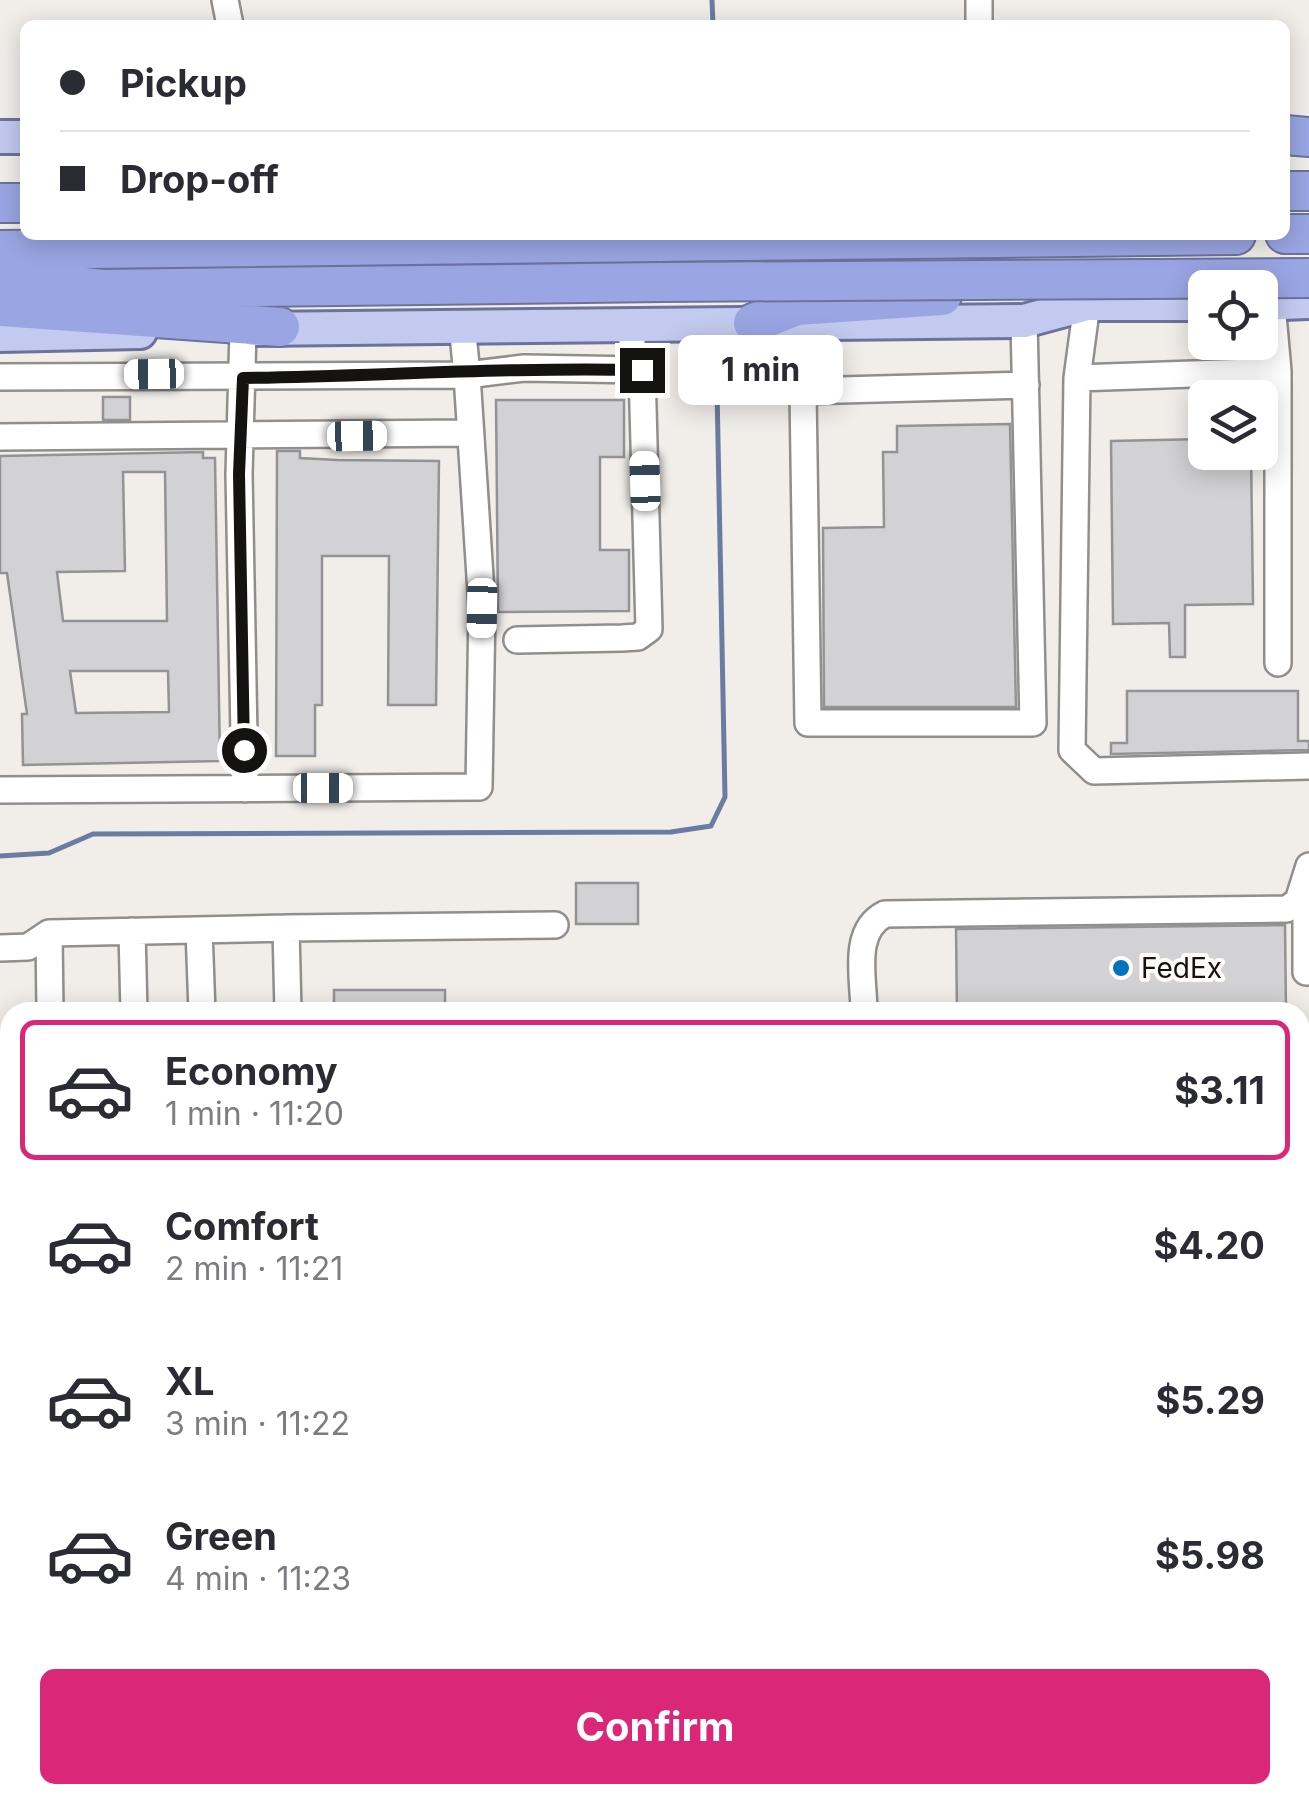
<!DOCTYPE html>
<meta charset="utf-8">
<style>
:root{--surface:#fff;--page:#f7f7f7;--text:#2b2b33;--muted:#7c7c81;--line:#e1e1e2;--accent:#db2777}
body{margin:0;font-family:Inter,sans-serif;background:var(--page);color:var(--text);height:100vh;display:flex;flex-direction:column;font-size:38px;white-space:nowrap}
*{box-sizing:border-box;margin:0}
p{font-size:32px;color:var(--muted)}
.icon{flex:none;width:55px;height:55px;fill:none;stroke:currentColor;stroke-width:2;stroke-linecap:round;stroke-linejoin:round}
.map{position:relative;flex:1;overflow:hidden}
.sheet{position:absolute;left:0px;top:1002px;width:1310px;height:802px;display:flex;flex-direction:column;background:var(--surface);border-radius:30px 30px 0 0;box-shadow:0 5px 25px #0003}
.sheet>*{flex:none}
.guide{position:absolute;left:20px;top:20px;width:1270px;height:220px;border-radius:15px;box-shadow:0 5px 25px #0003;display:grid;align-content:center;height:220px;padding:0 40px;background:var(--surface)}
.tools{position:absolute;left:1188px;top:270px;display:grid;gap:20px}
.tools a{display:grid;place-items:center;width:90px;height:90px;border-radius:15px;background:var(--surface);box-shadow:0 5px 25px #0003;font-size:50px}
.end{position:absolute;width:45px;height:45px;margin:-22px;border:12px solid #141312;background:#fff;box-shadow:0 0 0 5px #fff}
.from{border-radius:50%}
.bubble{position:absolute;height:70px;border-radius:15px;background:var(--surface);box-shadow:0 5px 25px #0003;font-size:32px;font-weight:700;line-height:70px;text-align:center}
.car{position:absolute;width:30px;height:60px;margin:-30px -15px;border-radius:12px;box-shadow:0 0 8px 2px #0007;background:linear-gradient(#fff 24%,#345 0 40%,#fff 0 76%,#345 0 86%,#fff 0)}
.guide b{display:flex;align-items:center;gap:35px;height:95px;font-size:38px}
.guide b+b{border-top:2px solid var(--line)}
.guide i{width:25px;height:25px;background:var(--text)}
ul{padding:18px 0 0;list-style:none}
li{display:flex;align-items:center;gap:30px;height:140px;margin:0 20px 15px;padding:0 20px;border:5px solid transparent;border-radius:15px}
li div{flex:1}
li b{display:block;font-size:38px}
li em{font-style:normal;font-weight:700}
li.active{border-color:var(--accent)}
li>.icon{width:90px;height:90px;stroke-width:1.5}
.primary-button{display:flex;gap:20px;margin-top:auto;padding:20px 40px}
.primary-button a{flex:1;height:115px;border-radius:15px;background:var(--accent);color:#fff;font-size:40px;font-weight:700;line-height:115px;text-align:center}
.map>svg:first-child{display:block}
</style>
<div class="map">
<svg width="1309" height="1804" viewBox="0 0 1309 1804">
<rect width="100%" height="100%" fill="#f1eeea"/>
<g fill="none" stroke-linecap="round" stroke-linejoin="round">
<path stroke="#697ca2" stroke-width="5" d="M712 0 713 25
M0 856 49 853 93 834 671 832 711 826 725 797 716 338"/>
</g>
<path fill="#d2d1d4" stroke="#939396" stroke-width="2.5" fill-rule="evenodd" d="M103 397H130V420H103Z
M496 400H624V457H600V550H629V611L498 612Z
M1010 424 1016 707H824L823 528 884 527 883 452H897V426Z
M1205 439V452H1251L1253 604 1185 605V657H1170L1169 623 1113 624 1111 441Z
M277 451H300V458L337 460 439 461 436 705H388L389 556H322V705H315V756H276Z
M203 452V458H215L220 761 23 765 22 714H27L7 573H0V456ZM123 472H165L167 621H63L57 572 125 571ZM70 671H168L169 712 76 713Z
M1127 691H1298V741H1309V750L1111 754V743H1127Z
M576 883H638V924H576Z
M1285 925 1286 1012H957L956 929Z
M334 990H445V1012H334Z"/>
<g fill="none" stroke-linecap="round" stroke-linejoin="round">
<defs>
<path id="minor" d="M225 0 230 25
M979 25V0
M1087 304 1077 378 1072 750 1094 771 1309 766
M1272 304 1278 371V663
M802 325 808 723H1033L1024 321
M243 331 239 474 245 789
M0 377 467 375 462 324
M1077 378 1278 371
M803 391 1026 385
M0 437 470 433
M517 640 622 638 638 637 649 629 642 370 632 350V326
M0 790 479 787 482 608 467 375 524 368 642 370
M1298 901 1306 911V972
M199 930 202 1012
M132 931 134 1012
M49 933 50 1012
M0 948 28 947 49 933 286 928
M288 1012 286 928 555 925
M864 1012C864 979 851 931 885 914L1287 909 1298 901 1309 866
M0 1488H10
M0 1596H10
M298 1795V1804
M876 1795 877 1804
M244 1804V1795"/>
<path id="major" d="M0 137H25
M1260 304 1309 302
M254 329 1024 321 1087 304H1205
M0 335 140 332"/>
<path id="highway" d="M1285 135 1309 137
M1285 191H1309
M0 203H25
M1285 234H1309
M0 250 1236 235
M0 278 102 289 662 282
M0 307 280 327
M753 323 797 306 942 296"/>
</defs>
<use href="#minor" stroke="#918f8c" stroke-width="30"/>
<use href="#major" stroke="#6b739a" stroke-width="38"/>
<use href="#highway" stroke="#6b739a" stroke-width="42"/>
<use href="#minor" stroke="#fff" stroke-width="25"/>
<use href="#major" stroke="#c2caef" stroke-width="32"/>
<use href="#highway" stroke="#9aa6e4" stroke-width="38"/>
<defs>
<path id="highway-bridge" d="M662 282 1309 278"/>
</defs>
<use href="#highway-bridge" stroke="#6b739a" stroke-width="42" stroke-linecap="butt"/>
<use href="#highway-bridge" stroke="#9aa6e4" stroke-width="38"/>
</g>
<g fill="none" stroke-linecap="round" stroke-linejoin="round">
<path stroke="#141312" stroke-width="12" d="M244 750 239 474 243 378C376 376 509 367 642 370"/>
</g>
<circle fill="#0073bd" stroke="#fefbf8" stroke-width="4" cx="1121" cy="968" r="10"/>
<g text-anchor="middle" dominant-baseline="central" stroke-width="8" stroke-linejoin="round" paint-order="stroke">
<g font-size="28" fill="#141312" stroke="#fefbf8" text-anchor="start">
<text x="1141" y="968">FedEx</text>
</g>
</g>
</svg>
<div class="tools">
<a><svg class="icon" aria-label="locate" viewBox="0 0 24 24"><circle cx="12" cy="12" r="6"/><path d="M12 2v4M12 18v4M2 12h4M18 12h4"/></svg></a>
<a><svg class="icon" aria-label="layers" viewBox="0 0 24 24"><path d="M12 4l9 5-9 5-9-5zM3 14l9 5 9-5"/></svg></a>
</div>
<i class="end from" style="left:244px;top:750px"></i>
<i class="end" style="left:642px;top:370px"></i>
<div class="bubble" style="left:678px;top:335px;width:165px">1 min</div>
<i class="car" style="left:154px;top:374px;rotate:269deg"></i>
<i class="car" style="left:357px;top:436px;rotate:89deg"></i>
<i class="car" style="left:645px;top:481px;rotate:358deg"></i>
<i class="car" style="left:482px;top:608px;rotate:181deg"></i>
<i class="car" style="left:323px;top:788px;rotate:90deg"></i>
<div class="guide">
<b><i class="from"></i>Pickup</b>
<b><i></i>Drop-off</b>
</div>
<section class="sheet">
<ul>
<li class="active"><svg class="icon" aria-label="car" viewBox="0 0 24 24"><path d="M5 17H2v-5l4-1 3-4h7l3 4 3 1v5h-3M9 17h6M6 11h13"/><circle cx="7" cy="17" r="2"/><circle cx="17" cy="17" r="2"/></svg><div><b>Economy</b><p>1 min · 11:20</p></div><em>$3.11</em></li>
<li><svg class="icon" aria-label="car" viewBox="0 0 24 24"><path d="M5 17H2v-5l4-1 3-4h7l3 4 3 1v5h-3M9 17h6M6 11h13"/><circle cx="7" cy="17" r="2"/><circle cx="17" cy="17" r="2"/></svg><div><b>Comfort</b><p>2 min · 11:21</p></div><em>$4.20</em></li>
<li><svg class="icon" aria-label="car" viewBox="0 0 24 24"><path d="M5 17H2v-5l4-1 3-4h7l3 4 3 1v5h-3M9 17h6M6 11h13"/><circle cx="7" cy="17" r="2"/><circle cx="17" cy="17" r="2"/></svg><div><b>XL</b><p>3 min · 11:22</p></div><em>$5.29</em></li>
<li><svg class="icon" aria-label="car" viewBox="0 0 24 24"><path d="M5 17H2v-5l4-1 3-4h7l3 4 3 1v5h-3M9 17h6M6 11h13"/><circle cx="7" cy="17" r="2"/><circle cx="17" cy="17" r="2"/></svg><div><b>Green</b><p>4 min · 11:23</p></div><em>$5.98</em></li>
</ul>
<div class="primary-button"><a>Confirm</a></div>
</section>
</div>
